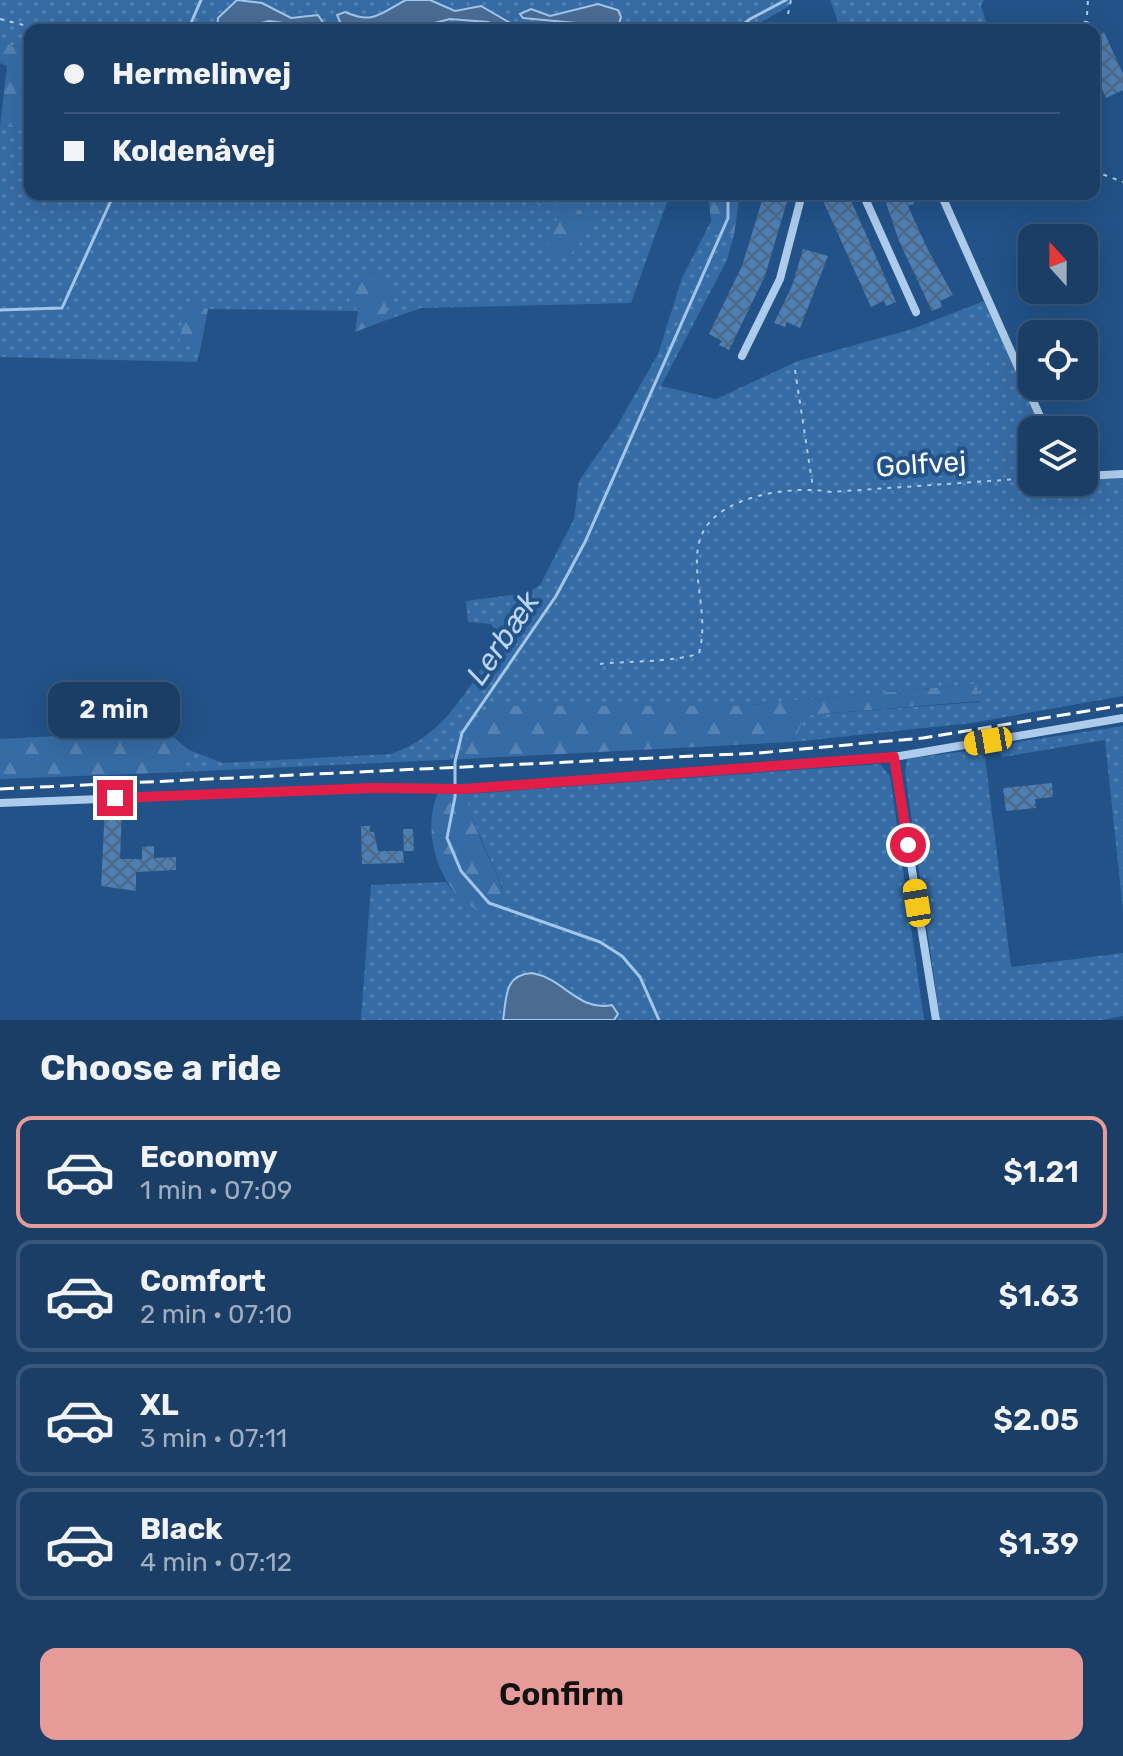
<!DOCTYPE html>
<meta charset="utf-8">
<style>
:root{--surface:#1a3e66;--page:#23456c;--text:#f1f3f6;--muted:#9faebf;--line:#38577a;--accent:#e69b98}
body{margin:0;font-family:Rubik,sans-serif;background:var(--page);color:var(--text);height:100vh;display:flex;flex-direction:column;font-size:30px;white-space:nowrap}
*{box-sizing:border-box;margin:0}
p{font-size:26px;color:var(--muted)}
.icon{flex:none;width:44px;height:44px;fill:none;stroke:currentColor;stroke-width:2;stroke-linecap:round;stroke-linejoin:round}
.map{position:relative;height:1020px;overflow:hidden}
.details{display:flex;flex-direction:column;background:var(--surface);flex:1}
.details>*{flex:none}
.guide{position:absolute;left:24px;top:24px;width:1076px;height:176px;border-radius:16px;box-shadow:0 8px 32px #0002,0 0 0 2px var(--line);display:grid;align-content:center;height:176px;padding:0 40px;background:var(--surface)}
.needle{width:52px;rotate:339deg}
.controls{position:absolute;left:1018px;top:224px;display:grid;gap:16px}
.controls a{display:grid;place-items:center;width:80px;height:80px;border-radius:16px;background:var(--surface);box-shadow:0 8px 32px #0002,0 0 0 2px var(--line);font-size:40px}
.end{position:absolute;width:36px;height:36px;margin:-18px;border:10px solid #e11d48;background:#fff;box-shadow:0 0 0 4px #fff}
.from{border-radius:50%}
.bubble{position:absolute;height:56px;border-radius:16px;background:var(--surface);box-shadow:0 8px 32px #0002,0 0 0 2px var(--line);font-size:26px;font-weight:600;line-height:56px;text-align:center}
.car{position:absolute;width:24px;height:48px;margin:-24px -12px;border-radius:10px;box-shadow:0 0 6px 2px #0007;background:linear-gradient(#f5c518 24%,#345 0 40%,#f5c518 0 76%,#345 0 86%,#f5c518 0)}
.guide b{display:flex;align-items:center;gap:28px;height:76px;font-size:30px}
.guide b+b{border-top:2px solid var(--line)}
.guide i{width:20px;height:20px;background:var(--text)}
ul{padding:0;list-style:none}
li{display:flex;align-items:center;gap:24px;height:112px;margin:0 16px 12px;padding:0 24px;border:4px solid var(--line);border-radius:16px}
li div{flex:1}
li b{display:block;font-size:30px}
li em{font-style:normal;font-weight:600}
li.on{border-color:var(--accent)}
li>.icon{width:72px;height:72px;stroke-width:1.5}
h2{padding:0 40px;font-size:36px;line-height:96px}
.action{display:flex;gap:16px;margin-top:auto;padding:16px 40px}
.action a{flex:1;height:92px;border-radius:16px;background:var(--accent);color:#111;font-size:32px;font-weight:600;line-height:92px;text-align:center}
.map>svg:first-child{display:block}
</style>
<div class="map">
<svg width="1123" height="1020" viewBox="0 0 1123 1020">
<defs>
<pattern id="grass-dots" width="8" height="8" patternUnits="userSpaceOnUse" patternTransform="scale(2)"><rect width="8" height="8" fill="#366ca5"/><path d="M2 2h.1M6 6h.1" fill="none" stroke="#5482b2" stroke-width="1.8" stroke-linecap="round"/></pattern>
<pattern id="forest-firs" width="22" height="20" patternUnits="userSpaceOnUse" patternTransform="scale(2)"><rect width="22" height="20" fill="#366ca5"/><path d="M5 1l3.5 6h-7zM16 11l3.5 6h-7z" fill="#5482b2"/></pattern>
<pattern id="building-cross-hatch" width="8" height="8" patternUnits="userSpaceOnUse" patternTransform="scale(2)"><rect width="8" height="8" fill="#4f7eb2"/><path d="M0 0l8 8M0 8l8-8" fill="none" stroke="#4e6884"/></pattern>
</defs>
<rect width="100%" height="100%" fill="#225288"/>
<path fill="url(#grass-dots)" d="M0 0H791L789 6 748 30H30V50L0 42Z
M830 0H984L981 6 989 30H841Z
M0 126 30 129V194H521L529 204H560L562 211 545 242 589 219 573 206 579 194H670L631 303 421 308 381 322 396 295 376 273 364 275 358 311 208 309 187 302 180 344 201 346 197 362 0 357Z
M711 221 725 235H734L727 260 661 386 716 399 798 361 912 329 984 301 1041 429 1032 430V482L1123 478V696L971 723 793 742 806 715 979 702 976 684 739 706 465 743 463 759 181 772 189 750 223 763 390 754C445 738 471 683 501 638L491 624 468 622 466 601 527 593 540 585 574 519 579 481 617 426 658 354 682 278Z
M1123 726V911L1105 740 1003 757 998 750V745Z
M980 749 985 757 1011 967 1123 953V1016L1102 1020H940L905 772 907 759Z
M880 764 890 776 924 1020H361L371 885 446 882 452 890 503 889 469 811 467 794Z"/>
<path fill="url(#forest-firs)" d="M0 42 30 50V78H25L23 105H30V129L0 126 7 66 0 63Z
M521 194H579L574 206 589 219 593 228 571 253 556 254 545 242 562 211 560 205 529 204Z
M708 194H740L734 235H725L711 221Z
M377 273 397 295 381 322 355 332 358 311 345 293 364 275Z
M187 302 208 309 201 346 179 344Z
M976 684 980 701 806 715 793 742 463 759 465 743 492 706H739Z
M148 731 172 736 189 750 181 772 0 779V739Z
M438 793 467 794C471 833 499 867 506 905L500 915C445 913 418 837 438 793Z"/>
<path fill="#4a6c93" stroke="#a1c6eb" stroke-width="2" d="M237 0 262 3 291 18 318 15 324 24 321 28 269 21 234 30H217L218 18Z
M406 0H430L455 11 481 6 512 24 505 28 488 22 450 19 411 29 341 24 337 15 345 12C374 25 380 13 406 0Z
M598 4 618 10 621 17 618 27 523 18 520 14 531 9 550 16Z
M532 973C565 979 578 1012 612 1005L618 1014 614 1020H503C507 998 503 975 532 973Z"/>
<g fill="none" stroke-linecap="round" stroke-linejoin="round">
<path stroke="#a1c6eb" stroke-width="3" d="M188 30 201 0
M737 30 750 19 786 0
M0 310 62 308 114 194
M659 1020 640 977 622 956 600 942 489 903 461 871 447 838 455 797V762L462 733 556 596 585 542 728 218V194"/>
</g>
<path fill="url(#building-cross-hatch)" d="M1104 32 1123 74V90L1106 98 1094 71V37Z
M764 194 788 198 765 276 729 350 719 345 722 341 709 334 742 266Z
M820 194H848L896 302 886 306 884 301 871 307Z
M906 194H910L914 204 908 206 928 250 953 295 940 301 942 307 932 311 899 241 886 203Z
M803 249 828 256 800 328 787 322 785 327 774 323 792 286Z
M1052 783 1053 797 1035 799 1036 808 1006 811 1003 788Z
M105 807H122L120 859H142V847L154 846V858L176 857V870L136 872V891L101 886Z
M361 826H370V832H374L378 851H403L404 863 362 864Z
M403 829H413L414 851H404Z"/>
<g fill="none" stroke-linecap="round" stroke-linejoin="round">
<path stroke="#adcbea" stroke-width="2" stroke-dasharray="4 6" stroke-linecap="butt" d="M788 14 791 0
M1087 15 1088 0
M0 19 43 30
M1094 171 1123 182
M795 370 813 488
M600 664C625 661 681 662 699 653 715 596 664 533 740 502 767 491 803 487 831 492L1032 478"/>
<path stroke="#adcbea" stroke-width="8" d="M1083 30 1086 25
M863 194 916 312
M941 194 1046 430
M742 356 780 279 802 194
M1084 476 1123 474
M894 757 936 1020
M0 803 374 788 463 789 894 757 1123 718"/>
<path stroke="#fff" stroke-width="3" stroke-dasharray="14 6" stroke-linecap="butt" d="M0 789 758 753 923 738 1123 705"/>
</g>
<g fill="none" stroke-linecap="round" stroke-linejoin="round">
<path stroke="#e11d48" stroke-width="10" d="M115 798 374 788 463 789 894 757 908 845"/>
</g>
<g text-anchor="middle" dominant-baseline="central" stroke-width="8" stroke-linejoin="round" paint-order="stroke">
<g font-size="28" fill="#fff" stroke="#225288">
<text transform="translate(921 464) rotate(-4)">Golfvej</text>
</g>
<g font-size="30" font-style="italic" fill="#b9d5f1" stroke="#225288">
<text transform="translate(503 638) rotate(-56)">Lerbæk</text>
</g>
</g>
</svg>
<div class="controls">
<a><svg class="needle" viewBox="-14 -14 28 28"><path d="M0-13l5 13h-10z" fill="#e53935"/><path d="M0 13l5-13h-10z" fill="#9faebf"/></svg></a>
<a><svg class="icon" aria-label="locate" viewBox="0 0 24 24"><circle cx="12" cy="12" r="6"/><path d="M12 2v4M12 18v4M2 12h4M18 12h4"/></svg></a>
<a><svg class="icon" aria-label="layers" viewBox="0 0 24 24"><path d="M12 4l9 5-9 5-9-5zM3 14l9 5 9-5"/></svg></a>
</div>
<i class="end from" style="left:908px;top:845px"></i>
<i class="end" style="left:115px;top:798px"></i>
<div class="bubble" style="left:48px;top:682px;width:132px">2 min</div>
<i class="car" style="left:988px;top:741px;rotate:260deg"></i>
<i class="car" style="left:917px;top:903px;rotate:351deg"></i>
<div class="guide">
<b><i class="from"></i>Hermelinvej</b>
<b><i></i>Koldenåvej</b>
</div>
</div>
<section class="details">
<h2>Choose a ride</h2>
<ul>
<li class="on"><svg class="icon" aria-label="car" viewBox="0 0 24 24"><path d="M5 17H2v-5l4-1 3-4h7l3 4 3 1v5h-3M9 17h6M6 11h13"/><circle cx="7" cy="17" r="2"/><circle cx="17" cy="17" r="2"/></svg><div><b>Economy</b><p>1 min · 07:09</p></div><em>$1.21</em></li>
<li><svg class="icon" aria-label="car" viewBox="0 0 24 24"><path d="M5 17H2v-5l4-1 3-4h7l3 4 3 1v5h-3M9 17h6M6 11h13"/><circle cx="7" cy="17" r="2"/><circle cx="17" cy="17" r="2"/></svg><div><b>Comfort</b><p>2 min · 07:10</p></div><em>$1.63</em></li>
<li><svg class="icon" aria-label="car" viewBox="0 0 24 24"><path d="M5 17H2v-5l4-1 3-4h7l3 4 3 1v5h-3M9 17h6M6 11h13"/><circle cx="7" cy="17" r="2"/><circle cx="17" cy="17" r="2"/></svg><div><b>XL</b><p>3 min · 07:11</p></div><em>$2.05</em></li>
<li><svg class="icon" aria-label="car" viewBox="0 0 24 24"><path d="M5 17H2v-5l4-1 3-4h7l3 4 3 1v5h-3M9 17h6M6 11h13"/><circle cx="7" cy="17" r="2"/><circle cx="17" cy="17" r="2"/></svg><div><b>Black</b><p>4 min · 07:12</p></div><em>$1.39</em></li>
</ul>
<div class="action"><a>Confirm</a></div>
</section>
